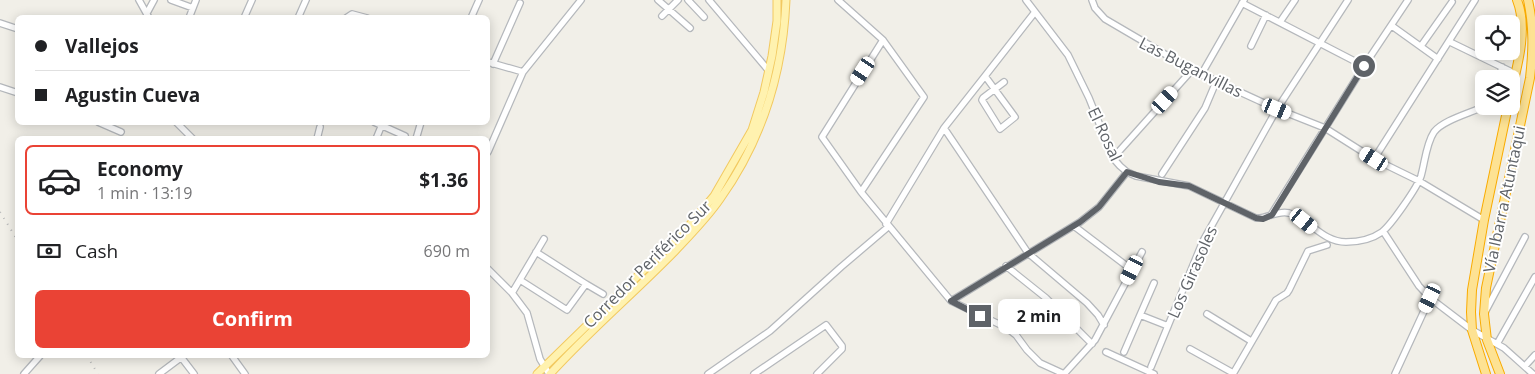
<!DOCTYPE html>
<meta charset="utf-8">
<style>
:root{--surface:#fff;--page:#f6f6f6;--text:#202124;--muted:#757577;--line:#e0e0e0;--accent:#ea4335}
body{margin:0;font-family:"Open Sans",sans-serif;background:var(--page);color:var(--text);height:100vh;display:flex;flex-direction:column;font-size:19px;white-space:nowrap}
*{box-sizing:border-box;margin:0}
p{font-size:16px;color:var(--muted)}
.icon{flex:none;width:28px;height:28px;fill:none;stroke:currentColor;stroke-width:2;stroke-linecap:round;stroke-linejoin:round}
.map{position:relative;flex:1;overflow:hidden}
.side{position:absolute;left:15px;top:136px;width:475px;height:222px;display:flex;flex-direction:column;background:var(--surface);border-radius:8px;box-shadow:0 2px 12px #0003}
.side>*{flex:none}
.guide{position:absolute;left:15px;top:15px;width:475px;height:110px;border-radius:8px;box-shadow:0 2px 12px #0003;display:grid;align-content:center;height:110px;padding:0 20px;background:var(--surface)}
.fabs{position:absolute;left:1475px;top:15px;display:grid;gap:10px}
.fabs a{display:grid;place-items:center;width:45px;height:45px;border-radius:8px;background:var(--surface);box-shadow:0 2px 12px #0003;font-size:25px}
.end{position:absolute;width:22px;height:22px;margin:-11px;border:6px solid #5f6368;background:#fff;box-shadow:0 0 0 2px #fff}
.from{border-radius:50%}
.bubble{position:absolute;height:35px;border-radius:8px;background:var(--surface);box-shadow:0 2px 12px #0003;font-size:16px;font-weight:700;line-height:35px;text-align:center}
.car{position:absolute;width:15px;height:30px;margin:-15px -8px;border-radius:6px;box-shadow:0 0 4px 1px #0007;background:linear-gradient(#fff 24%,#345 0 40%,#fff 0 76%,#345 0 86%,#fff 0)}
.guide b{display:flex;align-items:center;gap:18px;height:48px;font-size:19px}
.guide b+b{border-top:1px solid var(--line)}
.guide i{width:12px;height:12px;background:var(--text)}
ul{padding:9px 0 0;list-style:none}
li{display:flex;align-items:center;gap:15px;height:70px;margin:0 10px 8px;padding:0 10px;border:2px solid transparent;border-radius:8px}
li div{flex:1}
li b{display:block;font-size:19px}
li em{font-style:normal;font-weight:700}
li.current{border-color:var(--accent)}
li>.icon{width:45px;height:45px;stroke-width:1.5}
.pay{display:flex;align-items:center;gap:12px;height:55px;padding:0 20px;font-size:19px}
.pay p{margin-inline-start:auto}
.action{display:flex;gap:10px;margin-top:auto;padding:10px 20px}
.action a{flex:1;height:58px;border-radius:8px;background:var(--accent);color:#fff;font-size:20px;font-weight:700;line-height:58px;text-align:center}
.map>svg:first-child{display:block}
</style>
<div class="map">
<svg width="1535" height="374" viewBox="0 0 1535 374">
<rect width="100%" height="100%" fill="#f1efe8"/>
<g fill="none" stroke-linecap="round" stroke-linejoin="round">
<defs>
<path id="minor" d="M139 0 149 18
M171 0 193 8
M658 0 690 28
M688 0 704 17
M709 0 769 71
M838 0 883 40 924 97 861 192 951 301 1007 328 1016 335 1027 350 1040 363 1064 374
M1026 0 1068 55 1089 98 1113 158 1120 166 1127 172 1136 176 1189 186 1256 218C1267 219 1277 210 1289 213 1310 219 1322 242 1346 242 1358 242 1372 239 1382 232 1391 225 1417 188 1421 176 1425 162 1426 144 1434 132 1443 120 1471 113 1485 106
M1092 0 1095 8 1105 19 1192 70 1277 109 1325 128 1374 159 1419 181 1484 220
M1242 3 1364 66
M147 13 154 0
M662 16 678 0
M189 18 196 0
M244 18 252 0
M298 18 306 0
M346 18 352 14 367 18
M471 18 479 0
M1280 22 1295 0
M0 23 18 29
M1392 26 1438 59
M1450 42 1516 74
M1251 46 1266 15
M1421 46 1452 2
M488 62 523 72
M493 64 520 3
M1201 75 1244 0
M1499 79 1502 67
M1004 82 983 98 982 100 1000 129 1015 117 985 76 1035 12
M0 87 18 93
M98 122 121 132
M176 122 193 139
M374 122 405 136
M944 128 1028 253 1087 303 1098 315 1104 325
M317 139 320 127
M376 139 383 122
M416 139 421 122
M488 152 523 72 581 0
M1113 158 1192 70
M1374 159 1475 0
M1162 174 1205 108 1216 82
M861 192 822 137 883 40
M1271 215 1364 66 1408 0
M886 224 944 128 985 76
M1074 226 1132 270
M1383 231 1419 286 1430 298 1472 330 1504 348 1533 374
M1006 266 1046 298 1092 344
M488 269 512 293 527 313 540 359 549 374
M520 280 567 310 586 284 536 252
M586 284 603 294
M512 293 544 239
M951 301 1080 222 1099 207 1127 172
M1485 312 1525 237
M1207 314 1251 341
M1140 315 1154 283
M1497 344 1535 277
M1190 349 1233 373
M1106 352 1154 374
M1124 352 1140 315 1168 326
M232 356 245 374
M181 357 194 374
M1525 366 1535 355
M1151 367 1203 241 1277 109 1348 0
M24 374 40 356
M159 374 183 356
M708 374 770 331 841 267 888 227
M754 374 826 325 842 346V349L817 374
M1064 374 1095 340 1142 252
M1233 374 1276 300 1287 293 1289 290 1308 251 1327 245
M1395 374 1430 298"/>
<path id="major" d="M537 374 688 227 714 196 752 130 764 92 772 56 777 21V0
M550 374C589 331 634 293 675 251 690 235 707 218 720 199 762 140 783 72 786 0"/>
<path id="highway" d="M1511 92C1518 64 1528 28 1517 0
M1486 374 1472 330 1471 312 1472 290 1484 220 1508 106
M1500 374 1487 340 1484 314 1486 288 1530 78C1533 51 1534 27 1528 0"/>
</defs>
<use href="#minor" stroke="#b5b8bc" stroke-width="8"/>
<use href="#major" stroke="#f2c960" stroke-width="9"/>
<use href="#highway" stroke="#f9ab00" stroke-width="10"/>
<use href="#minor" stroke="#fff" stroke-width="5.5"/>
<use href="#major" stroke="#fff2af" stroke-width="7"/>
<use href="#highway" stroke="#fde293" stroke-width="8"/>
<path stroke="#b6b7b8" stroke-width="2" stroke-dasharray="1 6" stroke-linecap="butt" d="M0 212 18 241
M87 356 98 374"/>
</g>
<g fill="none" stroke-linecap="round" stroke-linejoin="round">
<path stroke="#5f6368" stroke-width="6" d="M980 316 951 301 1080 222 1099 207 1127 172 1159 182 1189 186 1256 218 1263 219 1272 215 1364 66"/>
</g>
<g text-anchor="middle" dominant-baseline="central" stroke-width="4" stroke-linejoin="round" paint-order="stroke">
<g font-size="16" fill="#5f6368" stroke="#fff">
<text transform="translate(1191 67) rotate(27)">Las Buganvillas</text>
<text transform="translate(1105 134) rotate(65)">El Rosal</text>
<text transform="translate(1504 199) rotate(-78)">Vía Ibarra Atuntaqui</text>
<text transform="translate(647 264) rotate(-45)">Corredor Periférico Sur</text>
<text transform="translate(1192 272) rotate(-66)">Los Girasoles</text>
</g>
</g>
</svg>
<div class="fabs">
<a><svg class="icon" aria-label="locate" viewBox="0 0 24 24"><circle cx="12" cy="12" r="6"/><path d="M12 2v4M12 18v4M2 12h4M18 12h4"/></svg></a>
<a><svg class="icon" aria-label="layers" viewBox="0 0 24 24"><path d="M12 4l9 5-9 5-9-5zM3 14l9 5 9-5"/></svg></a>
</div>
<i class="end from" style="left:1364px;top:66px"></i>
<i class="end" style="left:980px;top:316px"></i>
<div class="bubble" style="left:998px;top:299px;width:82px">2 min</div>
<i class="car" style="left:863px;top:71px;rotate:213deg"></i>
<i class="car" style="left:1165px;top:100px;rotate:42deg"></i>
<i class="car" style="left:1277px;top:109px;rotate:112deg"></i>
<i class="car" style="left:1374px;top:159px;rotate:302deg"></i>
<i class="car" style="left:1304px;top:221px;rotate:129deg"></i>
<i class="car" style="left:1132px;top:270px;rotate:207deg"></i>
<i class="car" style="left:1430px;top:298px;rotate:205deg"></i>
<div class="guide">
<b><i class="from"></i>Vallejos</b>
<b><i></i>Agustin Cueva</b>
</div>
<section class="side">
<ul>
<li class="current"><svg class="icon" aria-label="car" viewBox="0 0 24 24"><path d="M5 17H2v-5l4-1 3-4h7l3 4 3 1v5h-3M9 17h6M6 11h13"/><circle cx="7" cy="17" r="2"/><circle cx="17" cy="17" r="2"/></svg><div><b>Economy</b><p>1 min · 13:19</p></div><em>$1.36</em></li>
</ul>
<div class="pay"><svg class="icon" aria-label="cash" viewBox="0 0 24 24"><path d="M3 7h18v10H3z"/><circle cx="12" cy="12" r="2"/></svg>Cash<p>690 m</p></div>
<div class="action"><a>Confirm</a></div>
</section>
</div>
